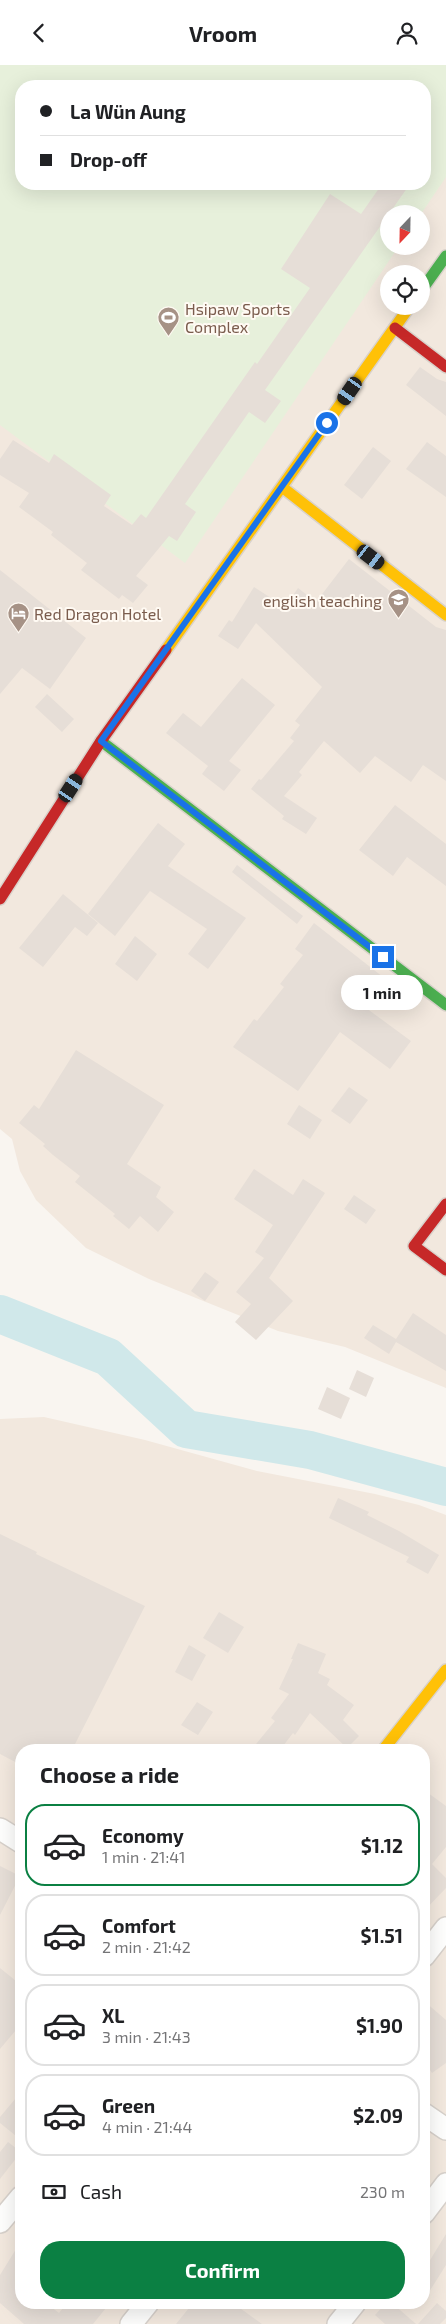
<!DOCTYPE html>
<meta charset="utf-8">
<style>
:root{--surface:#fff;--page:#f2f2f2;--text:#202124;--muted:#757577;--line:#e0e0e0;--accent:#0b8043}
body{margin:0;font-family:"Exo 2",sans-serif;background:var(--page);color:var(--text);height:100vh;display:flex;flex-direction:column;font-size:19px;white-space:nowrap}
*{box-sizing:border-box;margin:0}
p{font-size:16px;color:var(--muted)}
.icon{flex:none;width:28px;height:28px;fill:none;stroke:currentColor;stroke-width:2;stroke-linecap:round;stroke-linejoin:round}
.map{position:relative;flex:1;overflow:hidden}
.panel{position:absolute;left:15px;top:1679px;width:415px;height:565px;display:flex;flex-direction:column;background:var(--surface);border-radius:20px;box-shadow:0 5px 20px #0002}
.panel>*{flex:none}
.banner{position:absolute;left:15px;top:15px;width:416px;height:110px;border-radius:20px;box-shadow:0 5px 20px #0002;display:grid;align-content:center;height:110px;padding:0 25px;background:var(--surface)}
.needle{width:32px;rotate:202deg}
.fabs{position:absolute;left:380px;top:140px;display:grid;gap:10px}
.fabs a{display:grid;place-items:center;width:50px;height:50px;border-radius:50%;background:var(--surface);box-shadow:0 5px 20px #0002;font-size:25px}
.end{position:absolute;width:22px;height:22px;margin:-11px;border:6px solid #1a73e8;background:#fff;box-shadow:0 0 0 2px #fff}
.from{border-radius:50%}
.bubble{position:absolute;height:35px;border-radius:18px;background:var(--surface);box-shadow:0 5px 20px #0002;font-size:16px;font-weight:700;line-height:35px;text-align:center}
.car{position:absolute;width:15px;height:30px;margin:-15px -8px;border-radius:6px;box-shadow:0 0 4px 1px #0007;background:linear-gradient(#222 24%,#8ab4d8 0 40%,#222 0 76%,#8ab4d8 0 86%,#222 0)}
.banner b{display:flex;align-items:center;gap:18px;height:48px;font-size:19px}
.banner b+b{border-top:1px solid var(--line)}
.banner i{width:12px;height:12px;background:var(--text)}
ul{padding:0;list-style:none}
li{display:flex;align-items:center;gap:15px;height:82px;margin:0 10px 8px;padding:0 15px;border:2px solid var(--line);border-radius:20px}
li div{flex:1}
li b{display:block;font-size:19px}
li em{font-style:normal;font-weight:700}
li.selected{border-color:var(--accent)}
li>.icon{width:45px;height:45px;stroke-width:1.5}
h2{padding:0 25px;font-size:22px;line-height:60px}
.pay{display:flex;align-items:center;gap:12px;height:55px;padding:0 25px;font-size:19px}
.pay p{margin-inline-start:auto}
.cta{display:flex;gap:10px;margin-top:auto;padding:10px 25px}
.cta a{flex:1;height:58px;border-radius:20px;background:var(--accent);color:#fff;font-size:20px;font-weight:700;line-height:58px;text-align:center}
header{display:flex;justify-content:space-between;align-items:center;height:65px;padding:0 25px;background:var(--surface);font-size:22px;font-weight:700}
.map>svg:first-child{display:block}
</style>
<header><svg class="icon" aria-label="back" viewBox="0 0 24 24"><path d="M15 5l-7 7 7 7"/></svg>Vroom<svg class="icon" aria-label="person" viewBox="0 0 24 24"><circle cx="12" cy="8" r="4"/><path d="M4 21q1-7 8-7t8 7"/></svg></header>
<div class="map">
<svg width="446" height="2259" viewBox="0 0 446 2259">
<rect width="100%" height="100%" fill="#f9f5f0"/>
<path fill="#f2e8de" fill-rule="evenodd" d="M0 0H446V1323L345 1282 278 1266 149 1214 86 1183 36 1135 20 1106 12 1074 0 1064ZM21 21H425V119H21ZM389 149H421V181H389ZM389 209H421V241H389Z
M44 1352 145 1375 257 1406 375 1429 419 1440 446 1450V2259H0V1354ZM21 1685H424V2238H21Z"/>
<path fill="#e7f0db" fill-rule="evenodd" d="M0 0H446V112L421 149H389V181H399L185 498 0 360ZM21 21H425V119H21Z"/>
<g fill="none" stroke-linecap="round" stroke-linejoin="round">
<path stroke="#d0e8ea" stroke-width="38" d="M0 1249 108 1292 186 1364 310 1385 446 1422"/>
</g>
<path fill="#e6ded7" d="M382 119H410L265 325 281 336 265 358 249 347 185 439 196 447 177 476 169 471 136 511 148 520 133 538 122 530 119 534 81 505 87 498 51 470 53 467 19 442 29 428 0 410V394L13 375 49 398 54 389 111 430 104 441 132 460 141 449 146 453 255 297 257 299 310 223 281 204 330 129 361 149Z
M420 302 437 314 446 317V351L406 320Z
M427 377 446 391V432L406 404Z
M373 382 391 396 362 434 344 420Z
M349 494 436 562 446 565V716L423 700 411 717 375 691 360 708 324 676 299 707 302 710 284 731 317 753 306 769 282 754 284 751 251 724 259 714 261 715 294 676 290 673 300 660 295 656 322 622 256 558 238 584 218 571 229 555 232 557 254 522 285 542 298 523 316 537Z
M0 505 86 573 50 624 22 603 0 629Z
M242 613 275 640 229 696 241 705 224 726 202 709 208 701 166 668 183 648 201 662Z
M47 629 74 654 62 667 35 642Z
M395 740 446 779V821L407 792 393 811 359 785Z
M158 758 185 779 168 801 246 853 208 904 188 889 207 864 150 826 115 871 88 849Z
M237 800 303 851 297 859 232 807Z
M63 829 98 858 87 871 75 862 43 902 19 883Z
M314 858 383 912 362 940 411 976 390 1004 340 967 298 1026 233 982 254 954 257 956 284 922 280 919 303 890 295 884Z
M135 871 157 889 137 916 115 899Z
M76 985 164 1040 127 1099 161 1122 156 1132 174 1147 158 1167 140 1151 129 1164 113 1151 115 1149 75 1117 80 1111 53 1090 43 1081 45 1079 19 1058 34 1040 39 1044Z
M349 1022 368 1035 350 1059 331 1046Z
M299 1040 322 1055 310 1074 287 1059Z
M254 1104 293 1130 303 1114 325 1128 269 1213 293 1236 256 1275 235 1257 251 1239 236 1227 264 1193 255 1187 273 1160 234 1134Z
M354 1130 376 1145 366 1159 344 1144Z
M205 1207 219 1217 205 1236 191 1226Z
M413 1248 446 1270V1306L396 1277 389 1289 364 1273 373 1260 396 1274Z
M357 1305 374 1313 366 1332 349 1324Z
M327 1322 350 1333 341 1354 318 1344Z
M338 1433 369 1447 367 1450 399 1466 439 1490 428 1509 406 1497 409 1492 329 1453Z
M0 1469 37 1487 36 1489 145 1541 72 1685H21V1700L0 1689Z
M219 1547 244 1562 228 1588 203 1573Z
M298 1578 326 1589 318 1608 330 1614 327 1620 354 1640 343 1655 359 1671 347 1683 310 1648 295 1670 293 1668 280 1685H251L275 1656 271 1653 289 1629 279 1624 293 1594H291Z
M189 1580 206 1590 192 1616 175 1607Z
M197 1637 213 1647 198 1670 181 1660Z
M424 1725 446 1741V1782L432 1799 446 1813V1823L424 1846Z
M0 1801 20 1811 0 1850Z
M0 1903 21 1920V1959L0 1984Z
M424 1936 446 1955V1998L432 2008 424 1996Z
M21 2027V2075L0 2058V2052Z
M8 2077 21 2087 0 2114V2087Z
M446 2169V2200L424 2235V2205Z
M21 2176V2238H46L59 2248 67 2238H110L93 2259H24L0 2238V2210Z
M193 2238H233L262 2259H176Z
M386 2238H392L416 2259H385L375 2250Z
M437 2238 446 2246V2253L440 2259H418Z"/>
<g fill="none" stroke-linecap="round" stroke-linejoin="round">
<defs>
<path id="street" d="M0 1764 21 1777
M424 1891 446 1863
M424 2049 446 2064
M424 2148 446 2119
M0 2157 21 2132
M131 2259 148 2238
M338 2259 355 2238"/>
<path id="fast" d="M421 226 446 191
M101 676 446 940"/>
<path id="slow" d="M282 422 446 550
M166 585 410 241
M383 1685 446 1605"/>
<path id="jam" d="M395 263 446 302
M0 834 101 676 166 585
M446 1139 414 1181 446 1205"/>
</defs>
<use href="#street" stroke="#d7d1cb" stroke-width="24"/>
<use href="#fast" stroke="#d9d2cb" stroke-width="14"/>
<use href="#slow" stroke="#d9d2cb" stroke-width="14"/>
<use href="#jam" stroke="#d9d2cb" stroke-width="14"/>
<use href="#street" stroke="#fefefd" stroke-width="21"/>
<use href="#fast" stroke="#4caf50" stroke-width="11"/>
<use href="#slow" stroke="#ffc107" stroke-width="11"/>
<use href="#jam" stroke="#c62828" stroke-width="11"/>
</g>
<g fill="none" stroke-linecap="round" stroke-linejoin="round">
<path stroke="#1a73e8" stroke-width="6" d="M327 358 101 676 383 892"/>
</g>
<defs>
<symbol id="stadium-pin" viewBox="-11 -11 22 30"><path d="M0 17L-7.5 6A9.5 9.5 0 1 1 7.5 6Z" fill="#a69286" stroke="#fffaf3"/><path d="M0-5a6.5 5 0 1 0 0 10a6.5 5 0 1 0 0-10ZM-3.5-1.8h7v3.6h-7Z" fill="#fff"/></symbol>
<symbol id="school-pin" viewBox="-11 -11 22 30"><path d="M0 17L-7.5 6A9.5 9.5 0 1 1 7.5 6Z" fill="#a69286" stroke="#fffaf3"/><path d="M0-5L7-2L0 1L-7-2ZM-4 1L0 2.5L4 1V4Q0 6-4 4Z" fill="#fff"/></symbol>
<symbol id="hotel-pin" viewBox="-11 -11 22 30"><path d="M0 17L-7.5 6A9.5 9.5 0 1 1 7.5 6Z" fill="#a69286" stroke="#fffaf3"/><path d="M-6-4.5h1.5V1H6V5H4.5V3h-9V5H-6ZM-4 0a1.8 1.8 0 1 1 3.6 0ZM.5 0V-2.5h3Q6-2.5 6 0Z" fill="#fff"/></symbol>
</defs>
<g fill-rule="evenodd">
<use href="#stadium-pin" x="156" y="240" width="25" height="34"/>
<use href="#school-pin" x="386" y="522" width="25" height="34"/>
<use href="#hotel-pin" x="6" y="536" width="25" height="34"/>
</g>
<g text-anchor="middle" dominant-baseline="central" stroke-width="4" stroke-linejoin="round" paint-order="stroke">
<g font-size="16" fill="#7a5c4d" stroke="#fffaf3" text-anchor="start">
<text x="185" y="243">Hsipaw Sports<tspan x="185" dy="18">Complex</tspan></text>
<text x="382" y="535" text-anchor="end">english teaching</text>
<text x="34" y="548">Red Dragon Hotel</text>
</g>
</g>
</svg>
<div class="fabs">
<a><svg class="needle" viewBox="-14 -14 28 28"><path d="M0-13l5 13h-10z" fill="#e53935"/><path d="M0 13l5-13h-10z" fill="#757577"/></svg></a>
<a><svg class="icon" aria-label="locate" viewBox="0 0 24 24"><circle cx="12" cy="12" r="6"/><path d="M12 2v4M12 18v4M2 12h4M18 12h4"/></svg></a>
</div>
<i class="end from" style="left:327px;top:358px"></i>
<i class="end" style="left:383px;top:892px"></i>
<div class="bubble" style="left:341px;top:910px;width:82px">1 min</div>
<i class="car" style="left:350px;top:326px;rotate:215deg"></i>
<i class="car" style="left:371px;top:492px;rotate:127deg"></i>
<i class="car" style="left:71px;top:723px;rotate:33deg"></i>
<div class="banner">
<b><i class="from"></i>La Wün Aung</b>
<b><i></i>Drop-off</b>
</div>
<section class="panel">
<h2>Choose a ride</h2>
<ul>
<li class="selected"><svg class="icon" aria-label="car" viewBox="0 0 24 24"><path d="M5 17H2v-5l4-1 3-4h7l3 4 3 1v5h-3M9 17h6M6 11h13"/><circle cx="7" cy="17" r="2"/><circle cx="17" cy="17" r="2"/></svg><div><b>Economy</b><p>1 min · 21:41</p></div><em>$1.12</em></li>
<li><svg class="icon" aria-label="car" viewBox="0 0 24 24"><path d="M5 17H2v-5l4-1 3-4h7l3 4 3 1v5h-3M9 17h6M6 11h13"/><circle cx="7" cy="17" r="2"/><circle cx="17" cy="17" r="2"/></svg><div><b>Comfort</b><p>2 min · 21:42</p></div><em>$1.51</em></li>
<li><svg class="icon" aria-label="car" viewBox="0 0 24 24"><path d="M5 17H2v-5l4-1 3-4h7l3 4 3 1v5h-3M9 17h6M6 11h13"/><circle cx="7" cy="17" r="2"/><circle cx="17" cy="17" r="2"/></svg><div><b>XL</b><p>3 min · 21:43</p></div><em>$1.90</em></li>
<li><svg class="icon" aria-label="car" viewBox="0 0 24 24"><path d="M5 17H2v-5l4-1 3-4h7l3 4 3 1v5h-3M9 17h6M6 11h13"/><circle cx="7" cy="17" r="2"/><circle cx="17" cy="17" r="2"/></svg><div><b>Green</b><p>4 min · 21:44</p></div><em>$2.09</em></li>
</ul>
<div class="pay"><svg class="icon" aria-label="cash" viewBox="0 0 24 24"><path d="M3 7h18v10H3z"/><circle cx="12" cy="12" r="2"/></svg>Cash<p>230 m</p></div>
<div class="cta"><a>Confirm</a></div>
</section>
</div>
